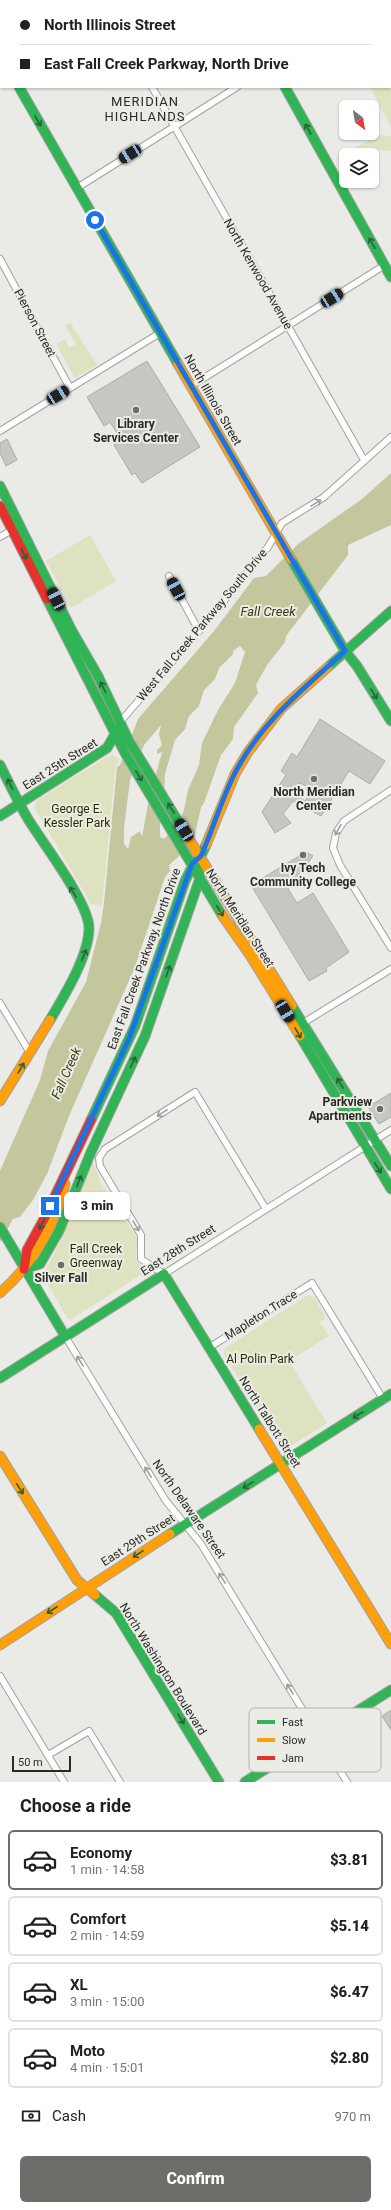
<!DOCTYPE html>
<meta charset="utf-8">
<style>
:root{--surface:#fff;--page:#f6f6f6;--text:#202124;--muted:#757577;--line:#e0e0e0;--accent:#6d6e6a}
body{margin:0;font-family:Roboto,sans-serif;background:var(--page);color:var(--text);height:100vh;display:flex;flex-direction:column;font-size:15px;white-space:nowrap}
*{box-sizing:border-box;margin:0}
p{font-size:13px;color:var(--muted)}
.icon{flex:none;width:22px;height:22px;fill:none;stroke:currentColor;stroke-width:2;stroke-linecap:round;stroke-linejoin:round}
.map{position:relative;height:1782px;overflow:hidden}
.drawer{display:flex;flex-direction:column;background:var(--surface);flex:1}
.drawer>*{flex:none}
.guide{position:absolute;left:0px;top:0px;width:391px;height:88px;box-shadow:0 1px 3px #0004;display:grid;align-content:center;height:88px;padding:0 20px;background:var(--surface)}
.needle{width:26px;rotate:149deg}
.buttons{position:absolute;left:339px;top:100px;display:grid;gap:8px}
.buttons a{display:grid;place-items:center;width:40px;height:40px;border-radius:6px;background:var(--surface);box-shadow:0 1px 3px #0004;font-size:20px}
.scale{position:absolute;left:12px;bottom:10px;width:59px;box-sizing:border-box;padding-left:4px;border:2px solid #2a2a27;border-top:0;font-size:11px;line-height:14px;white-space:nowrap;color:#2a2a27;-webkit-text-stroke:3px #ebece5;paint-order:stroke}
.end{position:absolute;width:18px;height:18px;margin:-9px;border:5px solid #1a73e8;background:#fff;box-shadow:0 0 0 2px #fff}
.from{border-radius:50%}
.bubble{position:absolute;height:28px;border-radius:6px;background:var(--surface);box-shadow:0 1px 3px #0004;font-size:13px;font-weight:800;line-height:28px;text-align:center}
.car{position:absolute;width:12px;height:24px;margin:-12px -6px;border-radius:5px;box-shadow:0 0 3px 1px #0007;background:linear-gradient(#222 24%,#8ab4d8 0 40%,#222 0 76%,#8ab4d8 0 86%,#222 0)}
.guide b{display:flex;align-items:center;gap:14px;height:38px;font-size:15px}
.guide b+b{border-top:1px solid var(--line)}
.guide i{width:10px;height:10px;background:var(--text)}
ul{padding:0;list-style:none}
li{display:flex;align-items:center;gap:12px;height:60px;margin:0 8px 6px;padding:0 12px;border:2px solid var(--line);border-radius:6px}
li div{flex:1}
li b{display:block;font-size:15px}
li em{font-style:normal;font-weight:800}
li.current{border-color:var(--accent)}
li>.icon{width:36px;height:36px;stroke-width:1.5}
h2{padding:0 20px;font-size:18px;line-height:48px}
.pay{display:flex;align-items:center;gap:10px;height:44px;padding:0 20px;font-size:15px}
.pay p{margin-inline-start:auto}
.action{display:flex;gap:8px;margin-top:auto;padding:8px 20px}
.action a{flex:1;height:46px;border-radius:6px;background:var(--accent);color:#fff;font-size:16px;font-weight:800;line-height:46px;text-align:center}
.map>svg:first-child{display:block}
</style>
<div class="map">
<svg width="391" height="1782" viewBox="0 0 391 1782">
<rect width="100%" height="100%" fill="#eaebe6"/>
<path fill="#dfe2c0" d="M390 22 391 23V127L370 87H390Z
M377 135 391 136V151L377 150 368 155H346V169L343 171 337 159Z
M70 322 97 365 75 378 56 344 65 339 69 348 76 344 65 326Z
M90 535 116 581 71 608 46 561Z
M113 755 119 759 115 770 102 906 91 904 34 807 36 801 105 758Z
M93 1162 101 1183 137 1238 136 1261 147 1271 70 1320 67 1318 43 1275 61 1240Z
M308 1295 314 1297 326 1318 320 1322 329 1336 289 1361 327 1423 283 1451 223 1353 225 1348Z"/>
<path fill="#c4c79d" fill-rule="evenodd" d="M391 473V525L348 545V555L286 636 285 642 267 665 256 685 258 693 234 727 233 739 221 755 204 803 201 807 195 834 178 857 169 865 170 871 165 877 135 967 69 1116 47 1174 33 1200 20 1217 13 1219 0 1242V1171L40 1080 48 1051 86 982 101 923 104 903 117 767 120 765 138 719 214 631 254 578 266 576 298 544 362 499ZM240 646 245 652 235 683 218 710 202 743 199 765 188 790 184 810 179 822 164 839 160 837V812L164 797 165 774 175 740 185 729 189 716 199 706 204 690 215 679 219 668 233 654V651ZM161 725 159 735 162 745 157 750V754L162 752 148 804 142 837 140 831 131 837 128 849 124 844V828L130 780 144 745Z"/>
<path fill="#c6c7c3" stroke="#acaca9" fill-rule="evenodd" d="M147 361 200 447 142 483 135 473 132 475 114 445 122 441 110 422 104 426 87 397Z
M7 439 17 460 6 466 0 453V443Z
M320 719 385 761 370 784 349 771 321 816 293 801 283 814 291 823 275 833 262 812 286 775 281 771 292 753 297 757ZM300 783 312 789 305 801 292 793Z
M306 852 313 856 288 889 297 903 313 893 349 952 326 968 327 971 309 981 251 885Z
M391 1093V1117L379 1124 368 1107Z
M391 1710V1730L382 1716Z"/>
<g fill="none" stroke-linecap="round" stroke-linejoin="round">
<defs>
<path id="street" d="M103 0 104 1
M152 87 364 460
M77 188 237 87
M0 259 70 388
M191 386 385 265
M0 431 160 333
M0 537 12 530
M169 576 199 631
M120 722 199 631 268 547 282 523 324 497 391 437
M391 790 344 821 336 833 333 848 340 865 391 948
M0 1003 30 1053
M303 1023 391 969
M266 1209 195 1092 105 1149 99 1158 100 1166 141 1235V1259L164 1274 391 1130
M65 1336 166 1501 201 1544 347 1782
M210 1347 312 1283 383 1399
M0 1676 64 1782
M48 1755 89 1731 120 1782"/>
<path id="fast" d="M19 87 178 364
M285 87 391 277
M0 486 72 631 98 676 129 741 181 826
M291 559 345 651 357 666 391 721
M47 599 125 753 222 915
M328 667 391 611
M0 765C9 783 18 802 28 819 42 842 89 903 89 928 89 956 64 996 50 1020
M0 816 107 748 118 729
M292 1006 391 1166
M300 1036 391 1189
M91 1120 135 1026 185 881 195 861
M0 1227 65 1336
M24 1269 40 1264 59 1231 91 1152 145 1036 200 878 201 856 206 845
M0 1378 164 1274 259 1429
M170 1534 391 1394
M95 1595 116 1613 219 1782
M245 1782 391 1690"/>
<path id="slow" d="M236 0V1
M0 53 1 55
M178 364 291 559
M181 826 292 1006
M206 845 235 774 248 752 281 709 328 667
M222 915 250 955 300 1036
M0 1101 50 1020
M0 1293C34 1263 54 1228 65 1184
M259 1429 391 1644
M0 1456 77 1580 95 1595
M0 1645 170 1534"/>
<path id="jam" d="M0 506 47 599
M24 1269 27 1250 44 1219 91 1120"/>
</defs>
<use href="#street" stroke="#a2a29f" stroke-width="8"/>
<use href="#fast" stroke="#a2a29f" stroke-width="11"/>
<use href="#slow" stroke="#a2a29f" stroke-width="11"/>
<use href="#jam" stroke="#a2a29f" stroke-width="11"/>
<use href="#street" stroke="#fcfcfb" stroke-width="6"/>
<use href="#fast" stroke="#30b455" stroke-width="9"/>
<use href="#slow" stroke="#ff9f0a" stroke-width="9"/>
<use href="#jam" stroke="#e5322d" stroke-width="9"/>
</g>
<defs><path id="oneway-shaft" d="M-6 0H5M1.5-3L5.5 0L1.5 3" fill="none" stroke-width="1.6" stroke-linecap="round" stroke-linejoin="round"/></defs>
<g stroke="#2c6139">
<use href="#oneway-shaft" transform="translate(38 121) rotate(60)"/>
<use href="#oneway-shaft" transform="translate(308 129) rotate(-119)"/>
<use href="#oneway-shaft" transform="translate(372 243) rotate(-119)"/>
<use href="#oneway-shaft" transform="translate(24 554) rotate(64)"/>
<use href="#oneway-shaft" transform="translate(103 687) rotate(-117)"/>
<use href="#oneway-shaft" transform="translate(374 694) rotate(59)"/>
<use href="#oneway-shaft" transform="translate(139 776) rotate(58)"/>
<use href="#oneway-shaft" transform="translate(10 784) rotate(-117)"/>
<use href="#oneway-shaft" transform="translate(171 808) rotate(-122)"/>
<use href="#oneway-shaft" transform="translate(73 892) rotate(-122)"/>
<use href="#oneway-shaft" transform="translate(220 911) rotate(58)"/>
<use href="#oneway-shaft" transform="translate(84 955) rotate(-67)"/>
<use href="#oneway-shaft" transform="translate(168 971) rotate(-71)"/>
<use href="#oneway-shaft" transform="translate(298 1033) rotate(60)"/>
<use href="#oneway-shaft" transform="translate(133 1062) rotate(-65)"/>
<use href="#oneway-shaft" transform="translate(21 1068) rotate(-59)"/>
<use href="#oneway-shaft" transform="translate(340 1083) rotate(-121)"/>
<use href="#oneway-shaft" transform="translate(378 1168) rotate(58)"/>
<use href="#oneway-shaft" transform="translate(79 1181) rotate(-68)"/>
<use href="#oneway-shaft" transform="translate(42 1224) rotate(116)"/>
<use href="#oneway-shaft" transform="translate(358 1415) rotate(147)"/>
<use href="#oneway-shaft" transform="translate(248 1485) rotate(148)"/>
<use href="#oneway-shaft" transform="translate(20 1489) rotate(58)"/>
<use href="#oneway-shaft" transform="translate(138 1554) rotate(147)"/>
<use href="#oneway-shaft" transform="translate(52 1610) rotate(147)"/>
<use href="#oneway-shaft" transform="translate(181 1719) rotate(59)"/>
</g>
<g stroke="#9e9e9c">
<use href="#oneway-shaft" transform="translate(316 503) rotate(-32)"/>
<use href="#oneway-shaft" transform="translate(338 830) rotate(118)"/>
<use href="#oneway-shaft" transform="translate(162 1113) rotate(148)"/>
<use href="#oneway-shaft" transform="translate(136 1226) rotate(59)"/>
<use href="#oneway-shaft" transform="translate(80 1361) rotate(-122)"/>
<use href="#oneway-shaft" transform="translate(148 1472) rotate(-122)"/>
<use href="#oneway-shaft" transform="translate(222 1578) rotate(-122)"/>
<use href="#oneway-shaft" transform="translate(290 1689) rotate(-122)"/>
</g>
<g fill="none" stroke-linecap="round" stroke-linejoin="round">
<path stroke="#1a73e8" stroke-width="5" d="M50 1206 129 1039 192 864 201 856C213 829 221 801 234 775 259 724 304 688 345 651L95 220"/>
</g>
<g fill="#6d6e6a" stroke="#ebece5" stroke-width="1.5">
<circle cx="136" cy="410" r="4"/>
<circle cx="314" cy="779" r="4"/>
<circle cx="303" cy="855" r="4"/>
<circle cx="380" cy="1109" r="4"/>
<circle cx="61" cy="1265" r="4"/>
</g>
<g text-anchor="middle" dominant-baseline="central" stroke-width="4" stroke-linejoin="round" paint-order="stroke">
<g font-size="12" fill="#2a2a27" stroke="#ebece5">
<text transform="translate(258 274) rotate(60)">North Kenwood Avenue</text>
<text transform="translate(35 323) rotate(62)">Pierson Street</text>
<text transform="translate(213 400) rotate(60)">North Illinois Street</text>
<text transform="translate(202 625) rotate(-50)">West Fall Creek Parkway South Drive</text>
<text transform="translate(60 764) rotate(-32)">East 25th Street</text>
<text transform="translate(240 918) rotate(57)">North Meridian Street</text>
<text transform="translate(144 959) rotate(-70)">East Fall Creek Parkway, North Drive</text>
<text transform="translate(178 1250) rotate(-32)">East 28th Street</text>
<text transform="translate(261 1315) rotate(-32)">Mapleton Trace</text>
<text transform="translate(270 1422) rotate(58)">North Talbott Street</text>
<text transform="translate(189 1509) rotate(55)">North Delaware Street</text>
<text transform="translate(138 1540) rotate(-33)">East 29th Street</text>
<text transform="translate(163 1669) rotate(58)">North Washington Boulevard</text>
</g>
<g font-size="12" font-weight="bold" fill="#2a2a27" stroke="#ebece5">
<text x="136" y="424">Library<tspan x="136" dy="14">Services Center</tspan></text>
<text x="314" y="792">North Meridian<tspan x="314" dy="14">Center</tspan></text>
<text x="303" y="868">Ivy Tech<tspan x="303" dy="14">Community College</tspan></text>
<text x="372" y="1102" text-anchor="end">Parkview<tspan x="372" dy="14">Apartments</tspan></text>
<text x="61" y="1278">Silver Fall</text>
</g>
<g font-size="12" fill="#2a2c00" stroke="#ebece5">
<text x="77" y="809">George E.<tspan x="77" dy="14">Kessler Park</tspan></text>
<text x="96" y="1249">Fall Creek<tspan x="96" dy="14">Greenway</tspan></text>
<text x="260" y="1359">Al Polin Park</text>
</g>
<g font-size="13" letter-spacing="1" fill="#2a2a27" stroke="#ebece5">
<text x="145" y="101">MERIDIAN<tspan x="145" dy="15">HIGHLANDS</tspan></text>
</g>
<g font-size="13" font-style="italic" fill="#393b0e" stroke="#ebece5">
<text x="268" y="611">Fall Creek</text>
<text transform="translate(66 1073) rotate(-66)">Fall Creek</text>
</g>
</g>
<rect x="249" y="1708" width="132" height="64" rx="6" fill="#ebece5" stroke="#b1b2ac" stroke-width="1"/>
<rect x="257" y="1720" width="18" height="4" fill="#30b455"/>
<rect x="257" y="1738" width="18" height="4" fill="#ff9f0a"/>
<rect x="257" y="1756" width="18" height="4" fill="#e5322d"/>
<g font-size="11" fill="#2a2a27">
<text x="282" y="1726">Fast</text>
<text x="282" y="1744">Slow</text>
<text x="282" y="1762">Jam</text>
</g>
</svg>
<div class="buttons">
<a><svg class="needle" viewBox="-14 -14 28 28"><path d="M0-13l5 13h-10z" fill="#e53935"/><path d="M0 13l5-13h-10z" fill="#757577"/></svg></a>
<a><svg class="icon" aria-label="layers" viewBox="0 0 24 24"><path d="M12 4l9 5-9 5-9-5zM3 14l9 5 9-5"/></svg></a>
</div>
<div class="scale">50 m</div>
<i class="end from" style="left:95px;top:220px"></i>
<i class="end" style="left:50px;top:1206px"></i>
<div class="bubble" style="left:64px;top:1192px;width:66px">3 min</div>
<i class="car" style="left:130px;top:154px;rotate:238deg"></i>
<i class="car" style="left:332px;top:298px;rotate:58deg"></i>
<i class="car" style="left:58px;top:395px;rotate:59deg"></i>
<i class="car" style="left:176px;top:589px;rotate:332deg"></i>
<i class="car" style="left:56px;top:599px;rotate:334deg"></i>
<i class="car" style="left:184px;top:830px;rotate:328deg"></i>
<i class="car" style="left:285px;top:1011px;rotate:149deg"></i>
<div class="guide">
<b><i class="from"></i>North Illinois Street</b>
<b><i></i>East Fall Creek Parkway, North Drive</b>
</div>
</div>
<section class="drawer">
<h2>Choose a ride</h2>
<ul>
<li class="current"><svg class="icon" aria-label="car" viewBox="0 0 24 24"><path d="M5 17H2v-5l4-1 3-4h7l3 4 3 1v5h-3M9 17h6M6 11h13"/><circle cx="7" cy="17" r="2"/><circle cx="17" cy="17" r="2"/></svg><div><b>Economy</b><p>1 min · 14:58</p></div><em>$3.81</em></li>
<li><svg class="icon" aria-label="car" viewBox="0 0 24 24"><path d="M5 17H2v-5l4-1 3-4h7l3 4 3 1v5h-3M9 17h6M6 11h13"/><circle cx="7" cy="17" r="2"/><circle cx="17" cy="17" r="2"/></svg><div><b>Comfort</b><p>2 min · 14:59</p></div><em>$5.14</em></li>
<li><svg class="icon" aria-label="car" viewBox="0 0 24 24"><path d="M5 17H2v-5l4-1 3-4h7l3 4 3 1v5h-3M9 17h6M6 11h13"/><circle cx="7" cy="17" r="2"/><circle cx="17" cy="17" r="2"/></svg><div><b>XL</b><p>3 min · 15:00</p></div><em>$6.47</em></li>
<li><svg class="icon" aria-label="car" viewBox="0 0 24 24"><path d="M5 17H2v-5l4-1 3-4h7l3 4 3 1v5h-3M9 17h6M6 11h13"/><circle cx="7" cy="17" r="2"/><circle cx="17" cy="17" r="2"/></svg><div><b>Moto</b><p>4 min · 15:01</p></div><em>$2.80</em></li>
</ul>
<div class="pay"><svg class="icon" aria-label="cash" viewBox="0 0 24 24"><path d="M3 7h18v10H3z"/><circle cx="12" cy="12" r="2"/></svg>Cash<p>970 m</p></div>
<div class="action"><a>Confirm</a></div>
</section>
